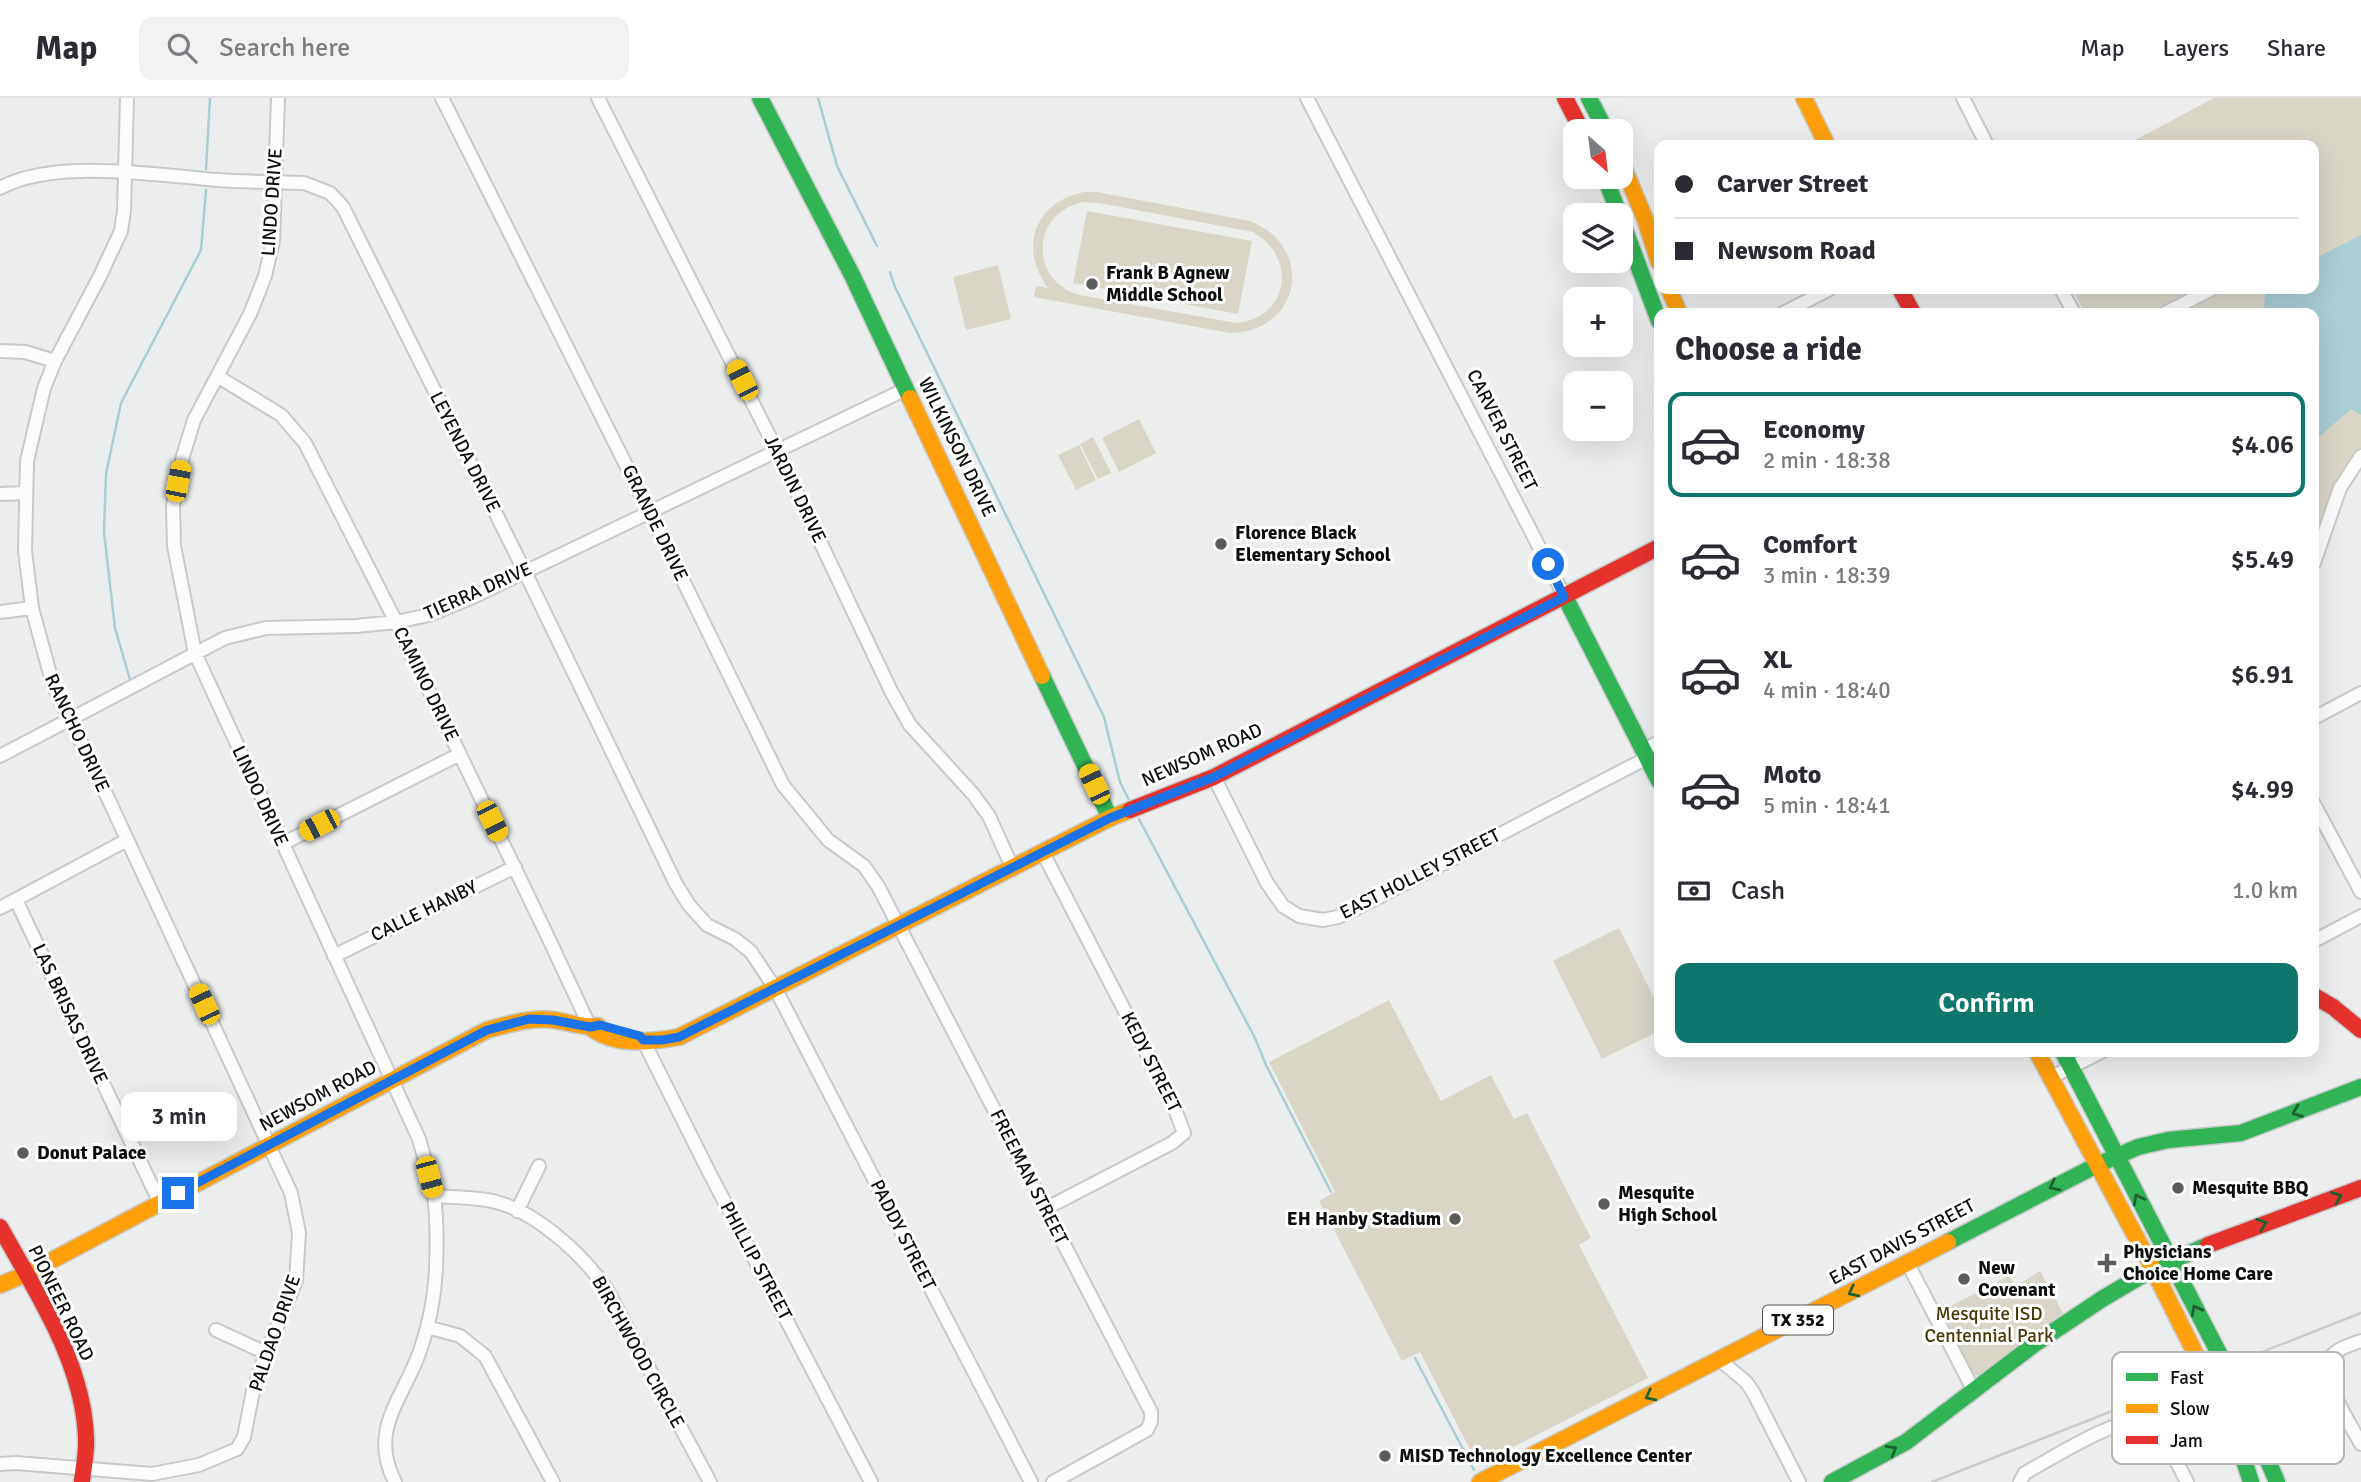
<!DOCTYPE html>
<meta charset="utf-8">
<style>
:root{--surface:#fff;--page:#f2f2f3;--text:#2b2b33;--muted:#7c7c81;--line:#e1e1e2;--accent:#0f766e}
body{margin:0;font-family:Signika,sans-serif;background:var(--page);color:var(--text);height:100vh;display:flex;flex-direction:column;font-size:26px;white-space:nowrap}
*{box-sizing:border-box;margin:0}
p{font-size:23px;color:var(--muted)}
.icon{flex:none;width:38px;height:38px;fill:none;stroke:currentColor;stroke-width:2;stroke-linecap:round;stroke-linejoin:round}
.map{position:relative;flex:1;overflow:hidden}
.panel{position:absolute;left:1654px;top:210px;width:665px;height:749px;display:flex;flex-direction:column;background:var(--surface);border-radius:14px;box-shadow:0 7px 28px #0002}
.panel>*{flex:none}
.banner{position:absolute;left:1654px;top:42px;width:665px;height:154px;border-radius:14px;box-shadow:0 7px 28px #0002;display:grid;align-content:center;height:154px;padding:0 21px;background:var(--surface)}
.needle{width:46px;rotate:152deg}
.fabs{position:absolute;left:1563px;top:21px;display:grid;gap:14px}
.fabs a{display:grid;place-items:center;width:70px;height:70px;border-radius:14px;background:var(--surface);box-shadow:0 7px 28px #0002;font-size:35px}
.end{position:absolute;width:32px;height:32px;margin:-16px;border:9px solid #1a73e8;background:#fff;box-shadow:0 0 0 4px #fff}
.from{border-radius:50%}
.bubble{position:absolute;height:49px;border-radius:14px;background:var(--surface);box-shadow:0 7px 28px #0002;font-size:23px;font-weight:600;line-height:49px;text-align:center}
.car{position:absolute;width:21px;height:42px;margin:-21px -10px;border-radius:9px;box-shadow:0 0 5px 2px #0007;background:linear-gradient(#f5c518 24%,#345 0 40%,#f5c518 0 76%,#345 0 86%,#f5c518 0)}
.banner b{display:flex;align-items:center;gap:24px;height:66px;font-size:26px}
.banner b+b{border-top:2px solid var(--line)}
.banner i{width:18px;height:18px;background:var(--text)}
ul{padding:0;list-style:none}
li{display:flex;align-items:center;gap:21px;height:105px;margin:0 14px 10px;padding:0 7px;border:4px solid transparent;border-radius:14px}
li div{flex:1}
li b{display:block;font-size:26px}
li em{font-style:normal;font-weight:600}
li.on{border-color:var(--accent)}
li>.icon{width:63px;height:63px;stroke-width:1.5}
h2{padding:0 21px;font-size:32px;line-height:84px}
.pay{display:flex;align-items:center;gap:18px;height:77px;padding:0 21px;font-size:26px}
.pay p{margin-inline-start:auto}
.action{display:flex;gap:14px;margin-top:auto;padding:14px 21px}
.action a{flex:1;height:80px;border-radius:14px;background:var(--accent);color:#fff;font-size:28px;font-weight:600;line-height:80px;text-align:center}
header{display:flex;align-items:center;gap:42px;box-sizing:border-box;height:98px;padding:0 35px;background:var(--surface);border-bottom:2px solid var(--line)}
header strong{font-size:33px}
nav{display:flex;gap:38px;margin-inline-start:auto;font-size:24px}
.search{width:490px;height:63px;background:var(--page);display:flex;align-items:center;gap:18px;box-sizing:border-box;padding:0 24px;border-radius:14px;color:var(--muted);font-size:26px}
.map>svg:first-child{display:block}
</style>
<header>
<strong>Map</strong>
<div class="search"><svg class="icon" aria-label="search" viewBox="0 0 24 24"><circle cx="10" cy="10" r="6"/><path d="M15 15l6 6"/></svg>Search here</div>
<nav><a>Map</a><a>Layers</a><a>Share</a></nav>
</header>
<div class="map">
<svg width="2361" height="1384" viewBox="0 0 2361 1384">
<rect width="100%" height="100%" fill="#ebeeec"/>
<path fill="#d9d6c8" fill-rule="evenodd" d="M2214 0H2361V351L2341 377 2314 457V215H2085L2072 191H2314V47H2126Z
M1084 94H1097L1250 123C1316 149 1301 234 1230 235L1034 199 1036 188 1048 190C1018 149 1035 104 1084 94ZM1084 104 1099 105 1253 134C1298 160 1289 220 1236 225L1080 197C1028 183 1031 114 1084 104Z
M1087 113 1252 143 1238 216 1073 185Z
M998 167 1011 221 966 232 953 179Z
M1139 321 1156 355 1119 374 1102 340Z
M1093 339 1111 375 1098 381 1080 346Z
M1079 347 1096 382 1076 392 1058 357Z
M1619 830 1659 910V933L1602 961 1553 863Z
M1389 902 1441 1003 1491 977 1514 1021 1527 1015 1591 1140 1579 1147 1648 1280 1478 1367 1420 1254 1402 1263 1319 1103 1335 1094 1269 964Z
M2040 1173 2063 1215 1981 1277H1973L1941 1213 2009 1178 2016 1188Z"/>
<path fill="#a9ced4" d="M2361 137V317L2351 311 2314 343V215H2263L2266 191H2314V161Z"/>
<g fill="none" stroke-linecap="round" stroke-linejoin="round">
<path stroke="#a9ced4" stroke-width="2.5" d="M818 0 837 68 877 148
M206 71 210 0
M890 174 895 189 1104 619 1120 684 1129 702
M131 585 115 530 104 434 106 376 121 305 201 152 206 92
M1139 721 1255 940 1266 967 1331 1094
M1415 1260 1474 1372"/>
<defs>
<path id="street" d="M278 0 273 143 265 178 250 216 194 322 183 358 173 408 174 448 195 555 419 1041C424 1060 431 1079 434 1098 437 1120 437 1146 436 1169 435 1196 429 1227 420 1253 403 1301 368 1332 395 1384
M442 0 649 413 783 687 828 742 864 768 878 788 1151 1314V1323L1147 1332 1053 1384
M598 0 777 353 891 593 910 627 973 696 989 718 1012 769
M1307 0 1565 499
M1963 0 1987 47
M0 90C55 60 155 77 218 82 246 84 275 84 304 85L330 95 343 109 525 474 676 786 689 807 707 827 735 841 751 854 775 890 1031 1384
M2061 191 2074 215
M1783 215 1830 191
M2165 215 2212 191
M0 253 25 254 55 263
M217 278 281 317 305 345 396 524 548 839 590 929
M0 396 25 395
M2314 465 2340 390 2361 358
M0 514 32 510
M2314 620 2361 595
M1643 652 1659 644
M0 658 225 540 266 530 356 528 396 524 429 517 475 498 906 291
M1214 679 1267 785 1283 808 1299 818 1323 822 1338 819 1383 797 1647 660
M2314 706 2361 794
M282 746 460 656
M1042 753 1173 1006 1184 1035 1172 1045 1045 1111
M16 802 160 1105
M0 810 127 742
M2314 843 2361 818
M334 858 515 769
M643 942 709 1074 871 1384
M2050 980 2101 954
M434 1098C451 1099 470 1099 487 1102 532 1109 581 1155 606 1190L710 1384
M517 1113 539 1068
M1908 1166 1974 1293
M427 1229 460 1238 485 1258 553 1384
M216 1232 266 1255
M2361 1243C2350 1247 2333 1251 2328 1264 2321 1282 2352 1329 2361 1346
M1720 1262 1746 1284 1753 1294 1799 1384
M0 1366 16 1365 152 1376 199 1367 237 1351 244 1339 253 1293 266 1255 296 1183 299 1135 291 1095 94 670 53 587 32 510 25 453 27 363 44 290 55 263 100 178 121 133 124 113 127 0
M2020 1384 2025 1375C2058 1357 2111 1322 2149 1320L2161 1333 2187 1384"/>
<path id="fast" d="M760 0 852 177 910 300
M1589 0 1606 33
M1605 79 1659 223
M1565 499 1659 683
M1042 578 1110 720
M2063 954 2240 1296 2277 1384
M1948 1144 2097 1067 2138 1049 2168 1042 2241 1035 2361 989
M2205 1275 2236 1338 2251 1384
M1832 1384 1906 1344 2036 1245 2102 1201 2153 1171 2208 1147"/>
<path id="slow" d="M1804 0 1827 47
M1620 61 1645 121 1659 164
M1669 191 1679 215
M910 300 1042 578
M590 929C615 949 649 944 679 939L1110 720 1130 712
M2037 954 2153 1171 2205 1275
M0 1187 26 1176 487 932C509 926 531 919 554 922 569 924 582 930 598 928
M1480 1384 1948 1144"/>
<path id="jam" d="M1565 0 1582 33
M1900 191 1913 215
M1130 712 1214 679 1659 449
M2314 898 2333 909 2361 932
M0 1129C36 1194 84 1265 86 1341 87 1356 83 1370 82 1384
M2208 1147 2361 1090"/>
</defs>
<use href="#street" stroke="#c8cac9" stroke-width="16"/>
<use href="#fast" stroke="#c8cac9" stroke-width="19"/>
<use href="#slow" stroke="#c8cac9" stroke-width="19"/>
<use href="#jam" stroke="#c8cac9" stroke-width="19"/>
<use href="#street" stroke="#fcfcfc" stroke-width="12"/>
<use href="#fast" stroke="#30b455" stroke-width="16"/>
<use href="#slow" stroke="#ff9f0a" stroke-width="16"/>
<use href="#jam" stroke="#e5322d" stroke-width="16"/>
<path stroke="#ccc" stroke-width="2.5" d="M1932 1384 2361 1215"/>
</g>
<defs><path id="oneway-chevron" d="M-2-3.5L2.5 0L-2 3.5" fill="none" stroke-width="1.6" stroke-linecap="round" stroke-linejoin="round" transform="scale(1.75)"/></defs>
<g stroke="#1e6131">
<use href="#oneway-chevron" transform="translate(2297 1014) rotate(159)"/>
<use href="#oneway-chevron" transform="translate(2054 1088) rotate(153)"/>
<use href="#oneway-chevron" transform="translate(2337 1099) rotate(-21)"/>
<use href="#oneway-chevron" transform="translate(2138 1101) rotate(-118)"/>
<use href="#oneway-chevron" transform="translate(2262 1126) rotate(-20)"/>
<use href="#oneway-chevron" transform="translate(1853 1194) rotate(153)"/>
<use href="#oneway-chevron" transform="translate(2196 1212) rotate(-118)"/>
<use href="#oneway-chevron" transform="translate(1650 1298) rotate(153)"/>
<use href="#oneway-chevron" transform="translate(1892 1352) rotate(-30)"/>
</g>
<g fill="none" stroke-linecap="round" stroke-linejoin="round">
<path stroke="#1a73e8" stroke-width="9" d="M178 1095 487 932 529 921 553 922 590 929 600 927 640 938 643 942H662L679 939 1110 720 1214 679 1564 499 1548 466"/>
</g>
<g fill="#5a5c5b" stroke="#fff" stroke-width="2.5">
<circle cx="1092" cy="186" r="7"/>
<circle cx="1221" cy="446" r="7"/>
<circle cx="23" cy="1055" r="7"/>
<circle cx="2178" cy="1090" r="7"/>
<circle cx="1604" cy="1106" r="7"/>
<circle cx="1455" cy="1121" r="7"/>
<path d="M2103.5 1154.5h7v7h7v7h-7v7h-7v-7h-7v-7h7z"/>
<circle cx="1964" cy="1181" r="7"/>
<circle cx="1385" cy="1358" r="7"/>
</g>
<g text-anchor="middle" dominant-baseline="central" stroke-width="6" stroke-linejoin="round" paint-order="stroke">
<rect fill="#fff" stroke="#555656" stroke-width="2" x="1763" y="1207.5" width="70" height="29" rx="5"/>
<g font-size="18" font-weight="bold" fill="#0c0e0d">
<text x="1798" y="1222">TX 352</text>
</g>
<g font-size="19" fill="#0c0e0d" stroke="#fff">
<text transform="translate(272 104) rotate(-86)">LINDO DRIVE</text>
<text transform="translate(1502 332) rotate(63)">CARVER STREET</text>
<text transform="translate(957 349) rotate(64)">WILKINSON DRIVE</text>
<text transform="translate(465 354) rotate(63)">LEYENDA DRIVE</text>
<text transform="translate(795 391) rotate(64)">JARDIN DRIVE</text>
<text transform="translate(655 425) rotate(64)">GRANDE DRIVE</text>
<text transform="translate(478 493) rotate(-24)">TIERRA DRIVE</text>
<text transform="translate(426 586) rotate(64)">CAMINO DRIVE</text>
<text transform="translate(77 635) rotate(65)">RANCHO DRIVE</text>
<text transform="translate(1202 657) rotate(-24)">NEWSOM ROAD</text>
<text transform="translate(260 698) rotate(65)">LINDO DRIVE</text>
<text transform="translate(1420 776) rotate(-27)">EAST HOLLEY STREET</text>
<text transform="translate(424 813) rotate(-26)">CALLE HANBY</text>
<text transform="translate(70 916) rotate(65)">LAS BRISAS DRIVE</text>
<text transform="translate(1151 964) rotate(63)">KEDY STREET</text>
<text transform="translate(318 998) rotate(-28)">NEWSOM ROAD</text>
<text transform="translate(1029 1079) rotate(63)">FREEMAN STREET</text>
<text transform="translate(903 1137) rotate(63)">PADDY STREET</text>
<text transform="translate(1902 1144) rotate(-28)">EAST DAVIS STREET</text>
<text transform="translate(756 1163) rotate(62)">PHILLIP STREET</text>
<text transform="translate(61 1205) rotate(64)">PIONEER ROAD</text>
<text transform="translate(275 1235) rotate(-71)">PALDAO DRIVE</text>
<text transform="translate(638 1254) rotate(61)">BIRCHWOOD CIRCLE</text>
</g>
<g font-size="19" font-weight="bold" fill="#0c0e0d" stroke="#fff" text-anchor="start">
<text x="1106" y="175">Frank B Agnew<tspan x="1106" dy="22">Middle School</tspan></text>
<text x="1235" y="435">Florence Black<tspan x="1235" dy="22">Elementary School</tspan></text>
<text x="37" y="1055">Donut Palace</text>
<text x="2192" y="1090">Mesquite BBQ</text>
<text x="1618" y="1095">Mesquite<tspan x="1618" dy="22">High School</tspan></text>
<text x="1441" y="1121" text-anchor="end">EH Hanby Stadium</text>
<text x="2123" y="1154">Physicians<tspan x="2123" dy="22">Choice Home Care</tspan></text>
<text x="1978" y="1170">New<tspan x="1978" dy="22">Covenant</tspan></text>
<text x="1399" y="1358">MISD Technology Excellence Center</text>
</g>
<g font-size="19" fill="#473905" stroke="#fff">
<text x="1989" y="1216">Mesquite ISD<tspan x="1989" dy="22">Centennial Park</tspan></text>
</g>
</g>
<rect x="2112" y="1254" width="232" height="112" rx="10" fill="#fff" stroke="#b6b7b6" stroke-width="2"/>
<rect x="2126" y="1275" width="32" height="8" fill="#30b455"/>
<rect x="2126" y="1306" width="32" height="9" fill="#ff9f0a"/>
<rect x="2126" y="1338" width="32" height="8" fill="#e5322d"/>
<g font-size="19" fill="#0c0e0d">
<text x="2170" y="1286">Fast</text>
<text x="2170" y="1317">Slow</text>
<text x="2170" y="1349">Jam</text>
</g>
</svg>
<div class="fabs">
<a><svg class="needle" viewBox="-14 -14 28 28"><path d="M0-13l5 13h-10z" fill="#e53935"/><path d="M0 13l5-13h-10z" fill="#7c7c81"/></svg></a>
<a><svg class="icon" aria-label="layers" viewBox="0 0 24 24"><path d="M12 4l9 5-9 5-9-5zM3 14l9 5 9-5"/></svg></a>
<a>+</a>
<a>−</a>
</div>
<i class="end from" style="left:1548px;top:466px"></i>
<i class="end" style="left:178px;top:1095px"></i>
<div class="bubble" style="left:121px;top:994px;width:116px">3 min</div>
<i class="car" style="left:742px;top:282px;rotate:333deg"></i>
<i class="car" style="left:178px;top:383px;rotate:11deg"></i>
<i class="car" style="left:1094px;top:686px;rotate:335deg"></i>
<i class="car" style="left:492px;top:723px;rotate:154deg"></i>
<i class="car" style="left:319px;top:727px;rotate:243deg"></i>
<i class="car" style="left:204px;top:906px;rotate:335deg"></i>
<i class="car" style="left:429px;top:1079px;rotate:165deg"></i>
<div class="banner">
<b><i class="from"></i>Carver Street</b>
<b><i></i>Newsom Road</b>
</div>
<section class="panel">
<h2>Choose a ride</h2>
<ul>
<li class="on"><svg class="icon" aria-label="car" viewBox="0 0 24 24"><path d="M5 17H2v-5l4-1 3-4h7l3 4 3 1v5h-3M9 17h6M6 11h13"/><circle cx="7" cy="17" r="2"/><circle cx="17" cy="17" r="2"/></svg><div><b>Economy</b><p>2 min · 18:38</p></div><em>$4.06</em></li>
<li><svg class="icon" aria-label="car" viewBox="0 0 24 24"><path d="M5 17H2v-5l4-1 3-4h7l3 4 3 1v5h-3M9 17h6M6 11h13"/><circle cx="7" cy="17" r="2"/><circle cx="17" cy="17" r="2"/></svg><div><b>Comfort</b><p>3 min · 18:39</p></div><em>$5.49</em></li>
<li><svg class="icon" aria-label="car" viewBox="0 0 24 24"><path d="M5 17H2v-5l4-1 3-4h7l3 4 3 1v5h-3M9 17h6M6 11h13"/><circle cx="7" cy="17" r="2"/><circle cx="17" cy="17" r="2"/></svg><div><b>XL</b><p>4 min · 18:40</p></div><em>$6.91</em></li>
<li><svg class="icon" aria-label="car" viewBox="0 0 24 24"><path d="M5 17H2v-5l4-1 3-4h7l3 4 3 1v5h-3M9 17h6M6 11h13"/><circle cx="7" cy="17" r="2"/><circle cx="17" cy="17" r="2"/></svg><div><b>Moto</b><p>5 min · 18:41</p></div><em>$4.99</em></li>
</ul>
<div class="pay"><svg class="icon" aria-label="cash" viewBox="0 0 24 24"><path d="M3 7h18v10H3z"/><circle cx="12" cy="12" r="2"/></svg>Cash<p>1.0 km</p></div>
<div class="action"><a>Confirm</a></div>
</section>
</div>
